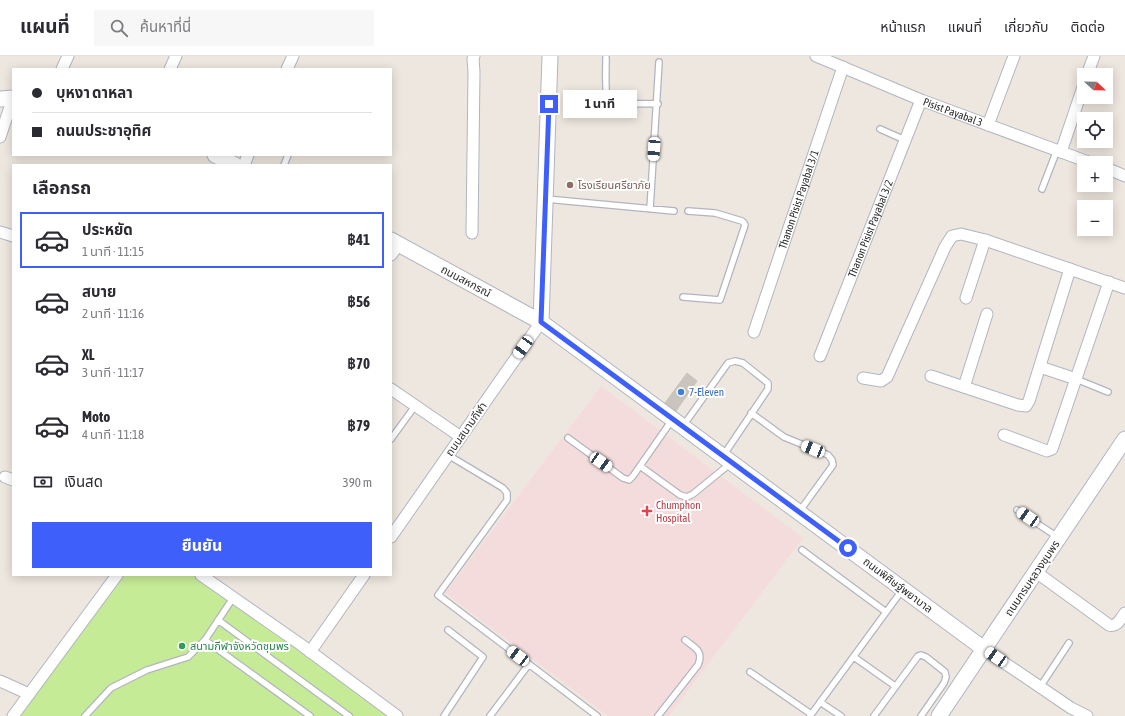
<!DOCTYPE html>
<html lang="th">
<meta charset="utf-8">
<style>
:root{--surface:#fff;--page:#f7f7f7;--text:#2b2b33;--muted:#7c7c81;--line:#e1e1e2;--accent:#3f5ffb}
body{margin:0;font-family:"Asap Condensed","Noto Sans Thai",sans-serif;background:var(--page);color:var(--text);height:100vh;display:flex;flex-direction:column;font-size:15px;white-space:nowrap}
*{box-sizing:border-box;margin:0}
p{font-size:13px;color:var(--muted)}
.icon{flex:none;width:22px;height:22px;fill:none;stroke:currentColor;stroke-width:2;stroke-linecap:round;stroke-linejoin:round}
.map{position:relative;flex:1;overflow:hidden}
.sheet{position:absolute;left:12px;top:108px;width:380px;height:412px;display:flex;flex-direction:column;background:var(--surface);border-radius:0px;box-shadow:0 2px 10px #0003}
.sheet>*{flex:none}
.banner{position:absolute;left:12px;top:12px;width:380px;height:88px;border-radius:0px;box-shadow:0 2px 10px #0003;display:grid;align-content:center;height:88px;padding:0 20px;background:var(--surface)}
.needle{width:26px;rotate:112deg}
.tools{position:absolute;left:1077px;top:12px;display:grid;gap:8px}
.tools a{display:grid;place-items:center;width:36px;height:36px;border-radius:0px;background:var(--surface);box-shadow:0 2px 10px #0003;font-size:20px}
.end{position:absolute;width:18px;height:18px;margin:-9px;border:5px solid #3f5ffb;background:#fff;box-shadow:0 0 0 2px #fff}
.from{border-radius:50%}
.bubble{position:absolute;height:28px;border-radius:0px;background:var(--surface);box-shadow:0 2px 10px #0003;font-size:13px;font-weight:700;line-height:28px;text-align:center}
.car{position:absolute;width:12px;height:24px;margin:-12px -6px;border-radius:5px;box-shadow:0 0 3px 1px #0007;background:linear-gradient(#fff 24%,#345 0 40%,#fff 0 76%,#345 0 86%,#fff 0)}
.banner b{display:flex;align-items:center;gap:14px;height:38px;font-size:15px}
.banner b+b{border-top:1px solid var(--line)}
.banner i{width:10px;height:10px;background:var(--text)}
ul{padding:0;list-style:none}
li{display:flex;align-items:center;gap:12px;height:56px;margin:0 8px 6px;padding:0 12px;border:2px solid transparent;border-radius:0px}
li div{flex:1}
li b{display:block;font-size:15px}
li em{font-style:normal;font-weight:700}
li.current{border-color:var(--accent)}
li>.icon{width:36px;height:36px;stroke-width:1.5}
h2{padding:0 20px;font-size:18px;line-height:48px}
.pay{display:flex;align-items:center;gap:10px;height:44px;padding:0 20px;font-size:15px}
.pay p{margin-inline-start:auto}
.primary-button{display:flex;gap:8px;margin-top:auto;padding:8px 20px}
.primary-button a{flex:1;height:46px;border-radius:0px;background:var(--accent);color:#fff;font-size:16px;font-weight:700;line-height:46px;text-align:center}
header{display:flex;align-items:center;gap:24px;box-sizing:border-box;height:56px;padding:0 20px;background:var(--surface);border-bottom:1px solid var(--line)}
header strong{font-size:19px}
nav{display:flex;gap:22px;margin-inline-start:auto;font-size:14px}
.search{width:280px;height:36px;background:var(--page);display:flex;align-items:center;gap:10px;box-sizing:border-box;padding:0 14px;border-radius:0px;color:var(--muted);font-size:15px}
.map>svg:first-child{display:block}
</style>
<header>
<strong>แผนที่</strong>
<div class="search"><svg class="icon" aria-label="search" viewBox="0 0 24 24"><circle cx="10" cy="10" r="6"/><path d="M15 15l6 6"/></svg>ค้นหาที่นี่</div>
<nav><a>หน้าแรก</a><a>แผนที่</a><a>เกี่ยวกับ</a><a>ติดต่อ</a></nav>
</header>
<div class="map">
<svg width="1125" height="660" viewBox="0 0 1125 660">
<rect width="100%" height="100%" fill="#eee7df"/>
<path fill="#f4dcdd" d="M601 330 803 482 669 660H608L445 537Z"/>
<path fill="#c6eb97" d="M117 519H199L395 660H15Z"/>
<path fill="#c9c4be" stroke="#c9c3b8" d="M687 317 697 325 676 355 665 347Z"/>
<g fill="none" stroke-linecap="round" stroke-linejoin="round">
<defs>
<path id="lane" d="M606 2C606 9 605 35 607 39 612 51 646 47 658 48
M880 73 905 84
M284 109 288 99
M1042 133 1057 94
M546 143 674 155
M650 153 659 6
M683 241 720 244 745 169 744 167 742 165 715 157 688 155
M1076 323 1108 336
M751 357 784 381 828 399 832 404 833 409 799 456
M683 370 728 307 735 305 743 307 768 327V333L723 400
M568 382 623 422 629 424 633 420 672 364
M391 383 415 350
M448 399 503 432 507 437V444L438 539 597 660
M640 410 680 439 687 441 693 438 731 407
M1017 454 1059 482
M802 494 886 556
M218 564 349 660
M205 584 310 660
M854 601 895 630
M750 616 811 658
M1040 631 1069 587
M820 646 841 660
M85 660 111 632 147 614 188 601 205 584 233 542
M444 660 483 601 448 574
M490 660 529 608
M658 660 698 609C704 595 695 592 685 584
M810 660 903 533
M874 660 918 600 921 599 926 601 945 616 946 621 944 627 921 660"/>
<g id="street">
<path id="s1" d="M816 0 921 44 1091 107"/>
<path d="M62 13 68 0"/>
<path d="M170 13 176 0"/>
<path d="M287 13 293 0"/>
<path d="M1087 19 1094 0"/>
<path d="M988 69 1014 0"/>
<path d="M0 81 13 42"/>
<path d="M1061 96 1084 28"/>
<path d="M244 109 248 99"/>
<path d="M1106 112 1125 120"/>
<path d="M0 176 13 180"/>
<path d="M472 177 474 16 473 3 474 0"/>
<path d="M391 199 399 188"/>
<path d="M966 242 985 184"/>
<path id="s2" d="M754 276 843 11"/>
<path id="s3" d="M820 300 921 44"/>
<path d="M1040 311 1076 323"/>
<path d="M931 320 1018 349 1026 350 1029 345 1070 213"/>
<path d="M863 322 881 325 887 321 945 191 952 180 961 178 985 184 1125 232"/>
<path d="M964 331 987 258"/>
<path d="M391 333 461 381"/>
<path d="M1004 379 1047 395 1052 393 1109 226"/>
<path d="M5 421 13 424"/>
<path d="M391 481 541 266"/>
<path d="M1036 516 1109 569C1117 572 1121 562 1125 557"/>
<path d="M201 519 300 588 397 660"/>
<path d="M984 593 1071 652 1087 660"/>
<path d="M310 596 364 519"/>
<path d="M0 625 29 638"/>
<path d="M13 660 117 519"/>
</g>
<path id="secondary" d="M0 43 13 42
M215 99 235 109
M391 184 541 266 984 593
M541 266 550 0
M939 660 1125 383"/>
</defs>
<use href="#lane" stroke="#b2b5c0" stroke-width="8"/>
<use href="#street" stroke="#b2b5c0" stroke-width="13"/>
<use href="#secondary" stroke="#b2b5c0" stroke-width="17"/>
<use href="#lane" stroke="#fff" stroke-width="5.5"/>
<use href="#street" stroke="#fff" stroke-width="11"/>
<use href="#secondary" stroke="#fff" stroke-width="15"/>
</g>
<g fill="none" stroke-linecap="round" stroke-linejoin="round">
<path stroke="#3f5ffb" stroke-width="5" d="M549 48 541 266 848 492"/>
</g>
<circle fill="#8d6e63" stroke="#fff" stroke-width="1.5" cx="570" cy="129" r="4"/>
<circle fill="#3f7fe0" stroke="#fff" stroke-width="1.5" cx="681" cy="336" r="4"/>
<path fill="#e0444e" stroke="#fff" stroke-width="1.5" d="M645 449h4v4h4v4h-4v4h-4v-4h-4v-4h4z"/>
<circle fill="#2e9e5b" stroke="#fff" stroke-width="1.5" cx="182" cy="590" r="4"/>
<g text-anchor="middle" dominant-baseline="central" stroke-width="4" stroke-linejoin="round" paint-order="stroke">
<g font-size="11" fill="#2c2c2c" stroke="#fff">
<text stroke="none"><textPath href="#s1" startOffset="148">Pisist Payabal 3</textPath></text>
<text stroke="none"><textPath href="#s2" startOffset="140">Thanon Pisist Payabal 3/1</textPath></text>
<text stroke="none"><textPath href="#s3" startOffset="137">Thanon Pisist Payabal 3/2</textPath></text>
<text transform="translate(466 225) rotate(28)">ถนนสหกรณ์</text>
<text transform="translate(466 373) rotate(-55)">ถนนสนามกีฬา</text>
<text transform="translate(1032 522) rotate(-56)">ถนนกรมหลวงชุมพร</text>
<text transform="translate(898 529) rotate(37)">ถนนพิศิษฐ์พยาบาล</text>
</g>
<g font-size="11" fill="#785e54" stroke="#fff" text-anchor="start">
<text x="578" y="129">โรงเรียนศรียาภัย</text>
</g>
<g font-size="11" fill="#366cbe" stroke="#fff" text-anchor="start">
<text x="689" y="336">7-Eleven</text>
</g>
<g font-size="11" fill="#be3a42" stroke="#fff" text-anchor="start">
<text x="656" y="449">Chumphon<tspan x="656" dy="13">Hospital</tspan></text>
</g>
<g font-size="11" fill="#27864d" stroke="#fff" text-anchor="start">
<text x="190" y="590">สนามกีฬาจังหวัดชุมพร</text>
</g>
</g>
</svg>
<div class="tools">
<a><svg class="needle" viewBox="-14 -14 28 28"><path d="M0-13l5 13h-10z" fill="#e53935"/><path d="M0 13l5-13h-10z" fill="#7c7c81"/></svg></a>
<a><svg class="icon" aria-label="locate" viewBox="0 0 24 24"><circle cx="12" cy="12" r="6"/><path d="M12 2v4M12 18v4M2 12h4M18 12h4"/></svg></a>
<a>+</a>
<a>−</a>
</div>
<i class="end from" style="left:848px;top:492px"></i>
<i class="end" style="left:549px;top:48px"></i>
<div class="bubble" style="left:563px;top:34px;width:74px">1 นาที</div>
<i class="car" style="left:654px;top:93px;rotate:184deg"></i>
<i class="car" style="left:523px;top:291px;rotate:215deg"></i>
<i class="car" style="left:813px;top:393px;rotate:292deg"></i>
<i class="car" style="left:601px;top:406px;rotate:125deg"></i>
<i class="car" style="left:1028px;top:461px;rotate:304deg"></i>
<i class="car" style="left:518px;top:600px;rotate:307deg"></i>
<i class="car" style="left:996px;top:601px;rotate:304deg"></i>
<div class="banner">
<b><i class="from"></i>บุหงา ดาหลา</b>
<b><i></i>ถนนประชาอุทิศ</b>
</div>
<section class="sheet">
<h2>เลือกรถ</h2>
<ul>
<li class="current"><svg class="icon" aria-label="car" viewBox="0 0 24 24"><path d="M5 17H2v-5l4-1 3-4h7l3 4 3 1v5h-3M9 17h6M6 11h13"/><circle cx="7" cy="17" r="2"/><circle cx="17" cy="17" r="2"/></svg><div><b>ประหยัด</b><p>1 นาที · 11:15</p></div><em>฿41</em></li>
<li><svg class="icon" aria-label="car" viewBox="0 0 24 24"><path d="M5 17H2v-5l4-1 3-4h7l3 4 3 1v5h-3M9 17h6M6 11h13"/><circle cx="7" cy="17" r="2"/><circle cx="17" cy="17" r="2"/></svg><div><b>สบาย</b><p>2 นาที · 11:16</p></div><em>฿56</em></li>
<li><svg class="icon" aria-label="car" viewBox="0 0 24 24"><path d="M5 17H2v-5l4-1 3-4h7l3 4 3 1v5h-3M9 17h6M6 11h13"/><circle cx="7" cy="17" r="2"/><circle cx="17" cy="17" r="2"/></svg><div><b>XL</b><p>3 นาที · 11:17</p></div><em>฿70</em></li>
<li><svg class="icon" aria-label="car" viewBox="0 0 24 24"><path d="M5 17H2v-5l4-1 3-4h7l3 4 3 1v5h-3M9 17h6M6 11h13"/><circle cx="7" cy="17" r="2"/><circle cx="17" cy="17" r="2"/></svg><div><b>Moto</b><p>4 นาที · 11:18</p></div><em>฿79</em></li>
</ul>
<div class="pay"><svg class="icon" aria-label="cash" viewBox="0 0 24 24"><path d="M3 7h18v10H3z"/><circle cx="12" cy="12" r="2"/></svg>เงินสด<p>390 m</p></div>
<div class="primary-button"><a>ยืนยัน</a></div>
</section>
</div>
